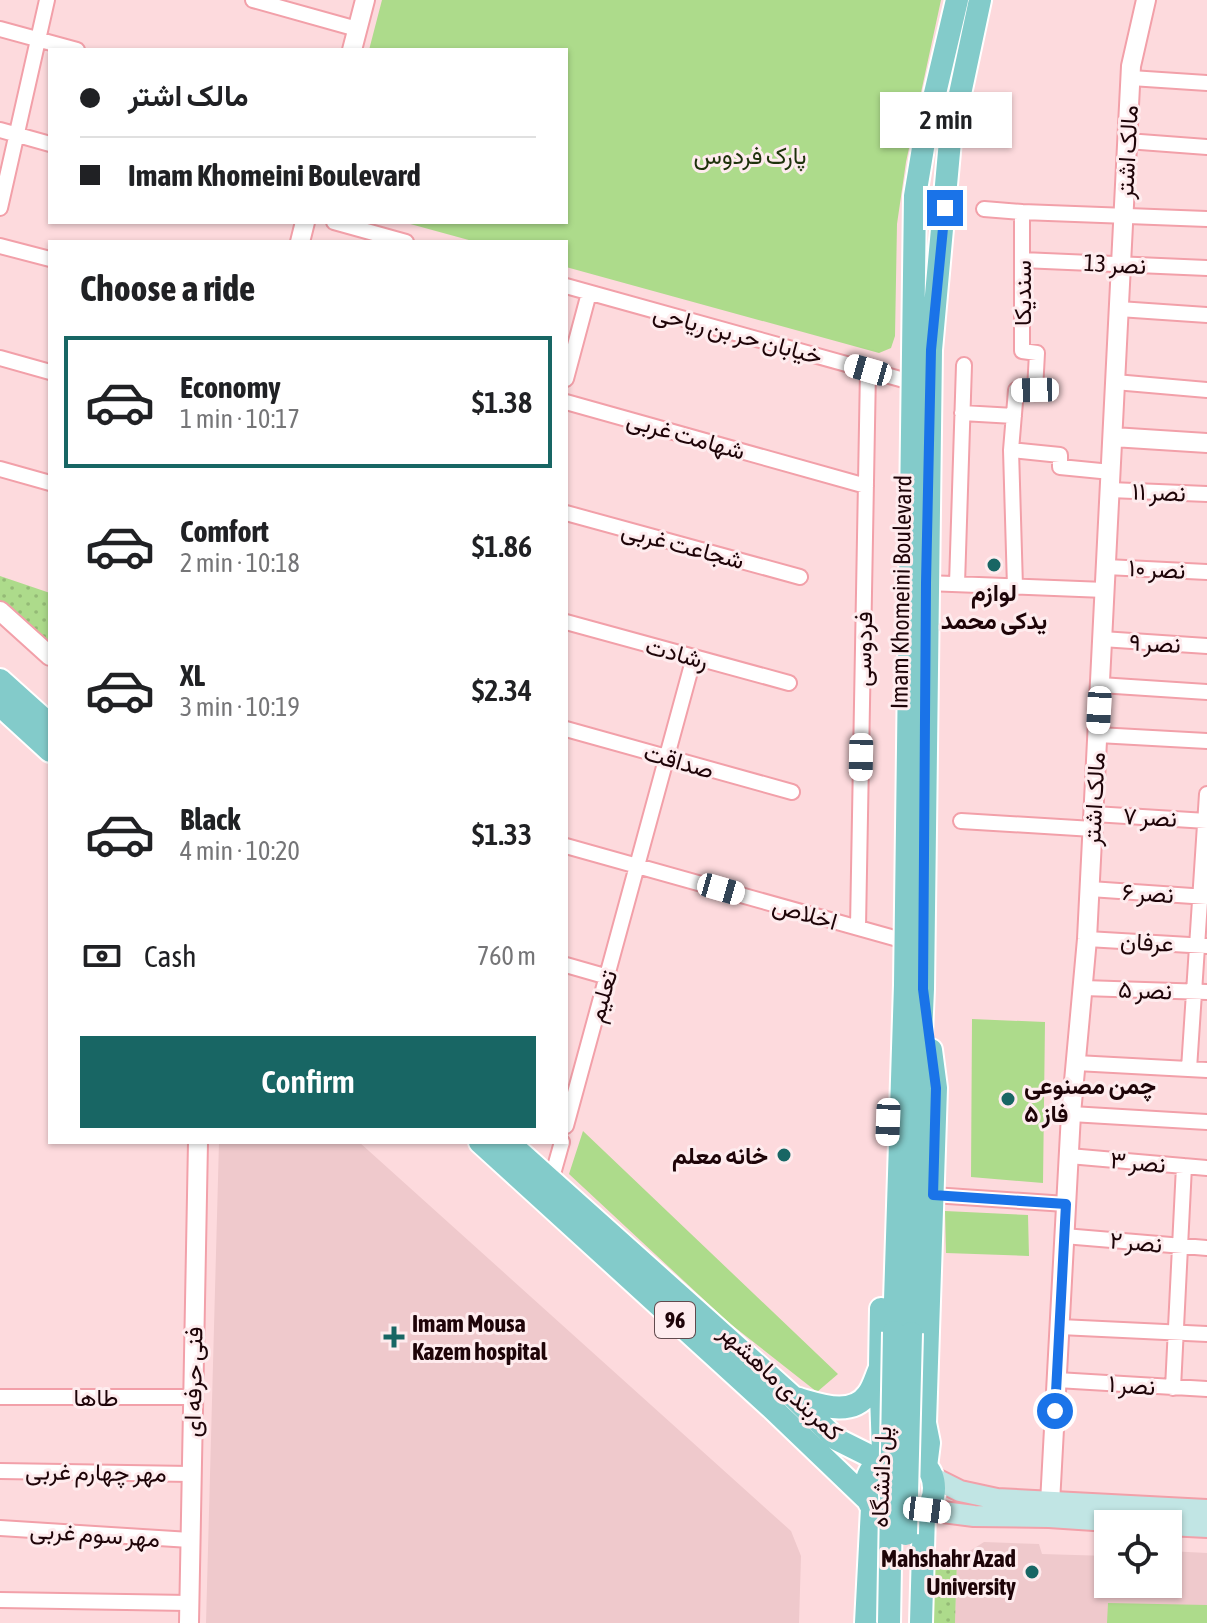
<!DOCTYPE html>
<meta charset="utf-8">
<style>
:root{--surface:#fff;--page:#f6f6f6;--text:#202124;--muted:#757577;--line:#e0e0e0;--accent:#186664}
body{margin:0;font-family:"Asap Condensed",Vazirmatn,sans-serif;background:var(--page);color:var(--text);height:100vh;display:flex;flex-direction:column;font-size:30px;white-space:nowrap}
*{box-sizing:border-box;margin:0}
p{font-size:26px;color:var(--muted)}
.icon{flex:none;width:44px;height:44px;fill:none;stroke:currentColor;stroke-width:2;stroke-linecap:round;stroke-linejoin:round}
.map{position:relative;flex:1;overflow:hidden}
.drawer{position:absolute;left:48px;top:240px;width:520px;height:904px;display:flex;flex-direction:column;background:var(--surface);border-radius:0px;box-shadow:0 2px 6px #0004}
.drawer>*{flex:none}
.guide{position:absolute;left:48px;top:48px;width:520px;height:176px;border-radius:0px;box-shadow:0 2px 6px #0004;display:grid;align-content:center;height:176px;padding:0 32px;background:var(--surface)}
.buttons{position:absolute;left:1094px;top:1510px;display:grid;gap:16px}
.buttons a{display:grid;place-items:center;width:88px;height:88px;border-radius:0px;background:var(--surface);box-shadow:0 2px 6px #0004;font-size:40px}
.end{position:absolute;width:36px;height:36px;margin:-18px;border:10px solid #1a73e8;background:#fff;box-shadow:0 0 0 4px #fff}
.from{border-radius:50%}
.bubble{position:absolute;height:56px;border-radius:0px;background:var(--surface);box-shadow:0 2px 6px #0004;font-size:26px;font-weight:600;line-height:56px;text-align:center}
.car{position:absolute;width:24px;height:48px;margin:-24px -12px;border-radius:10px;box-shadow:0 0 6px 2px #0007;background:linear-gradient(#fff 24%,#345 0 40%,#fff 0 76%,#345 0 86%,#fff 0)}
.guide b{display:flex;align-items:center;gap:28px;height:76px;font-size:30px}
.guide b+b{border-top:2px solid var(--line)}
.guide i{width:20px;height:20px;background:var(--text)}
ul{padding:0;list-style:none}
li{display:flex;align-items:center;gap:24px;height:132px;margin:0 16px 12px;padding:0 16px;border:4px solid transparent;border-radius:0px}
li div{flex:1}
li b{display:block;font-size:30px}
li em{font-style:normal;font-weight:600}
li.on{border-color:var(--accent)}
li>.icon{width:72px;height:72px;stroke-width:1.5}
h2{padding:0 32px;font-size:36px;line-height:96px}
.pay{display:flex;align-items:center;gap:20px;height:88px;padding:0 32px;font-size:30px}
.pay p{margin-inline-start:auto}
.button{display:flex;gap:16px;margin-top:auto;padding:16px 32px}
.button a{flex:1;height:92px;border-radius:0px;background:var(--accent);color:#fff;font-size:32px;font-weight:600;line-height:92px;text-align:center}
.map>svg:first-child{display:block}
</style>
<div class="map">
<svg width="1207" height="1623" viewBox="0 0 1207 1623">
<defs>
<pattern id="grass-dots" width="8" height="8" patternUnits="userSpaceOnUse" patternTransform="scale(2)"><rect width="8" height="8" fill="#addb8b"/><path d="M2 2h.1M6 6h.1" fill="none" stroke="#94ba76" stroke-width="1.8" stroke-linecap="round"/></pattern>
</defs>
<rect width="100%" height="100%" fill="#fddadd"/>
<path fill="#efc9cc" d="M219 1142H359L791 1531 801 1556 799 1623H206Z
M984 1542 1039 1544 1042 1554 1108 1556V1584H1168V1551L1207 1553V1623H955L957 1559Z"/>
<path fill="url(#grass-dots)" d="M0 576 50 593V645L0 600Z
M957 1559 955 1623H932L935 1562Z"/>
<path fill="#addb8b" d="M382 0H941L906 162 897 224 895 336 891 348 879 353 566 267V242H476L403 222H566V50H369Z
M972 1019 1045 1022 1043 1183 971 1177Z
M583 1131 838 1374 817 1392 728 1322 569 1174Z
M945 1211 1028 1215 1029 1256 946 1253Z
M1108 1603 1207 1605V1623H1107Z"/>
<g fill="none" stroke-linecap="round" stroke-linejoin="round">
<defs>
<path id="minor" d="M253 0 357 29
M0 29 77 50
M1131 78 1207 83
M0 130 50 144
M1127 141 1207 147
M0 208 47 0
M984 209 1022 212
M334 222 406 242
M0 246 50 259
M1022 260 1207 268
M566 286 911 382
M1119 309 1207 315
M0 358 50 372
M566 379 589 293
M1115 382 1207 390
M566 402 866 486
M962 413 1014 416
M1011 450 1060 455V467L1111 472
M0 469 50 483
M1110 490 1207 494
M566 513 800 577
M1106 567 1207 572
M926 583 1105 590
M957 584 964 365
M1015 587 1011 450 1016 390H1035L1037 353 1022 351V212L1207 219
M566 622 789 683
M1102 639 1207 646
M1100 685 1207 692
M566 729 792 792
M1098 735 1207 741
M1094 814 1207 821
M961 821 1093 829
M566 846 905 941
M1090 889 1207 897
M858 927 868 370
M1087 939 1207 946
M566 965 608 977
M1083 988 1207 992
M1076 1063 1207 1070
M1189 1069 1207 794
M1071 1114 1207 1122
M566 1126 694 657
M1069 1156 1207 1168
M551 1181 562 1142
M933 1195 1066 1204
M1064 1236 1207 1248
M1060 1327 1207 1334
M1057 1380 1207 1389
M1173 1388 1184 1166
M0 1397H193
M0 1471 191 1474
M0 1528 190 1540
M0 1600 189 1603"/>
<path id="tertiary" d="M352 50 365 0
M300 242 305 222
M1113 437 1207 443
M0 611 50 656
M1050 1503 1071 1114 1087 939 1131 66 1146 0
M189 1623 198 1142"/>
<path id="secondary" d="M932 1477 960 1491 997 1499 1207 1510
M927 1510 974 1516 1049 1517 1154 1524
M1168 1525 1207 1527"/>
<path id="primary" d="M0 680 50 725
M0 705 50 751
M480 1142 773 1409 868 1500
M508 1142 794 1398 836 1439 880 1461
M881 1309 880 1367 883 1451
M894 1332 905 985 915 196 925 136 957 0
M911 1333 914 1195 923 989 931 350 950 141 980 0
M795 1398C818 1404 851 1418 868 1394 873 1388 876 1377 879 1370
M866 1488a34 34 0 1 1 68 0a34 34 0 1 1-68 0Z
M926 1467 929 1443 925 1423 936 1088 931 1050
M866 1623 872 1508
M921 1623 924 1513"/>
</defs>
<use href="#minor" stroke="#f2a0a9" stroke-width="18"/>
<use href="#tertiary" stroke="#f2a0a9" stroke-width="22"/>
<use href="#secondary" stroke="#f2a0a9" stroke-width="24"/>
<use href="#primary" stroke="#fff" stroke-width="26"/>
<use href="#minor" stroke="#fff" stroke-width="14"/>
<use href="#tertiary" stroke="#fff" stroke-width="18"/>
<use href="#secondary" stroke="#c1e5e4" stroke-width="20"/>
<use href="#primary" stroke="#83cbca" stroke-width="22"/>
<defs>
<path id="primary-bridge" d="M906 1534 911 1333
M889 1623 894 1332"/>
</defs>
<use href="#primary-bridge" stroke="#fff" stroke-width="26" stroke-linecap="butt"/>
<use href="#primary-bridge" stroke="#83cbca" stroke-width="22"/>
</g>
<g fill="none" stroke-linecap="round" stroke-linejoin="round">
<path stroke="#1a73e8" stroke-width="10" d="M945 208 931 350 926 583 923 989 936 1088 933 1195 1066 1204 1055 1411"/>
</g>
<g fill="#186664" stroke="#feecee" stroke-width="3">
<circle cx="994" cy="565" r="8"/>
<circle cx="1008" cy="1099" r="8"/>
<circle cx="784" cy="1155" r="8"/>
<path d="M390 1325h8v8h8v8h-8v8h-8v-8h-8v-8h8z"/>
<circle cx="1032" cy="1572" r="8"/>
</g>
<g text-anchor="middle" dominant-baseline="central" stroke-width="6" stroke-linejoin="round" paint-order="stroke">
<rect fill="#feecee" stroke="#614a4d" stroke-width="2" x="655" y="1302" width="40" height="36" rx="6"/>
<g font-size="22" font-weight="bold" fill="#1e0408">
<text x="675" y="1320">96</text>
</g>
<g font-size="24" fill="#1e0408" stroke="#feecee">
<text transform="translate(1127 152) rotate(-87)">مالک اشتر</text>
<text transform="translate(1115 264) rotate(3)">نصر 13</text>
<text transform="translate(1022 293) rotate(-90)">سندیکا</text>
<text transform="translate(738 334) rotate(15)">خیابان حر بن ریاحی</text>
<text transform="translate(686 435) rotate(16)">شهامت غربی</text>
<text transform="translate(1159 492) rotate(2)">نصر ۱۱</text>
<text transform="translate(683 545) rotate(15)">شجاعت غربی</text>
<text transform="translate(1157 569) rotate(3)">نصر ۱۰</text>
<text transform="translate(901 592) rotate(-89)">Imam Khomeini Boulevard</text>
<text transform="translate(1155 643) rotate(3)">نصر ۹</text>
<text transform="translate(863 649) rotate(-89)">فردوسی</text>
<text transform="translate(677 653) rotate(15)">رشادت</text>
<text transform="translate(679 761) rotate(16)">صداقت</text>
<text transform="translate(1094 799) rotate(-87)">مالک اشتر</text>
<text transform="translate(1150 817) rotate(3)">نصر ۷</text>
<text transform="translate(1148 893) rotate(4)">نصر ۶</text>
<text transform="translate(805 913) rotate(16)">اخلاص</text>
<text transform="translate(1147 942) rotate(3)">عرفان</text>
<text transform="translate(1145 990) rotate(2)">نصر ۵</text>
<text transform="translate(602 996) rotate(-74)">تعلیم</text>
<text transform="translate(1138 1162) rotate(5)">نصر ۳</text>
<text transform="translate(1136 1242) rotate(5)">نصر ۲</text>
<text transform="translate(193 1382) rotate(-89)">فنی حرفه ای</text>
<text transform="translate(781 1382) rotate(43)">کمربندی ماهشهر</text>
<text transform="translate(1132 1385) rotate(4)">نصر ۱</text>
<text x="96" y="1397">طاها</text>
<text transform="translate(96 1472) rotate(1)">مهر چهارم غربی</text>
<text transform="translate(881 1477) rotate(-88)">پل دانشگاه</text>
<text transform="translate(95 1534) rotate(4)">مهر سوم غربی</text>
</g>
<g font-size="24" fill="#1e320b" stroke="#feecee">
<text x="750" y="155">پارک فردوس</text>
</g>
<g font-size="24" font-weight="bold" fill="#1e0408" stroke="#feecee" text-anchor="start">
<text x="994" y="592" text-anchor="middle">لوازم<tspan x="994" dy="28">یدکی محمد</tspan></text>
<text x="1024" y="1085">چمن مصنوعی<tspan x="1024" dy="28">فاز ۵</tspan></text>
<text x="768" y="1155" text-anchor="end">خانه معلم</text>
<text x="412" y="1323">Imam Mousa<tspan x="412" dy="28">Kazem hospital</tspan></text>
<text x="1016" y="1558" text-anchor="end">Mahshahr Azad<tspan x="1016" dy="28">University</tspan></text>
</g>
</g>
</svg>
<div class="buttons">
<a><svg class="icon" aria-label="locate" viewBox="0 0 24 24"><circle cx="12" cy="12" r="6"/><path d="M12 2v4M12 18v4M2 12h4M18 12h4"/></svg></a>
</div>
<i class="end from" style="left:1055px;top:1411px"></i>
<i class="end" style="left:945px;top:208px"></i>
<div class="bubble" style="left:880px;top:92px;width:132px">2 min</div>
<i class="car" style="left:868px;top:370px;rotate:286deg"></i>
<i class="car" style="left:1035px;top:390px;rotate:269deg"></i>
<i class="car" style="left:1099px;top:710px;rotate:183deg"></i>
<i class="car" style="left:861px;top:757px;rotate:181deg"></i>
<i class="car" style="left:721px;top:889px;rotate:106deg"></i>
<i class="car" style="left:888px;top:1122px;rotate:182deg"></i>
<i class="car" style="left:927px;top:1510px;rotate:97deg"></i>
<div class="guide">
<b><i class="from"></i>مالک اشتر</b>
<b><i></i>Imam Khomeini Boulevard</b>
</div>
<section class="drawer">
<h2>Choose a ride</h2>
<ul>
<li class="on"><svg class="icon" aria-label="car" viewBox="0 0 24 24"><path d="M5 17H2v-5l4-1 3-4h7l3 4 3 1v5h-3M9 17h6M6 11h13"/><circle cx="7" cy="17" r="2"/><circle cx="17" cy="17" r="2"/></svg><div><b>Economy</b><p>1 min · 10:17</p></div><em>$1.38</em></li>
<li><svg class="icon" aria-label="car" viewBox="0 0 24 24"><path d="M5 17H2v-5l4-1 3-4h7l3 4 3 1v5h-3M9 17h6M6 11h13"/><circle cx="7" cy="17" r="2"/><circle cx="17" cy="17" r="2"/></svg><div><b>Comfort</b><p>2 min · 10:18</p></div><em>$1.86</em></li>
<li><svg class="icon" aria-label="car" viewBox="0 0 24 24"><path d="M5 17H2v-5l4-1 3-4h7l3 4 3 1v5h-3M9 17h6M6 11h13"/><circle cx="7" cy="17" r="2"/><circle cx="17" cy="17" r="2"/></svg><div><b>XL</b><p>3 min · 10:19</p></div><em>$2.34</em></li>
<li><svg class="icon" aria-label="car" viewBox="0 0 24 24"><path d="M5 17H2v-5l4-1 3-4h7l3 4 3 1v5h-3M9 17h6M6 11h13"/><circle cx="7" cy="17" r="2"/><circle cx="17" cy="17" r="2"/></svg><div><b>Black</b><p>4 min · 10:20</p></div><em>$1.33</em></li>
</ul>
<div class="pay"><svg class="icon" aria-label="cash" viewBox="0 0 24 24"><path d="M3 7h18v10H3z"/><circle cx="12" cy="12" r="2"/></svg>Cash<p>760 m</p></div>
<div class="button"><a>Confirm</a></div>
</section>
</div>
